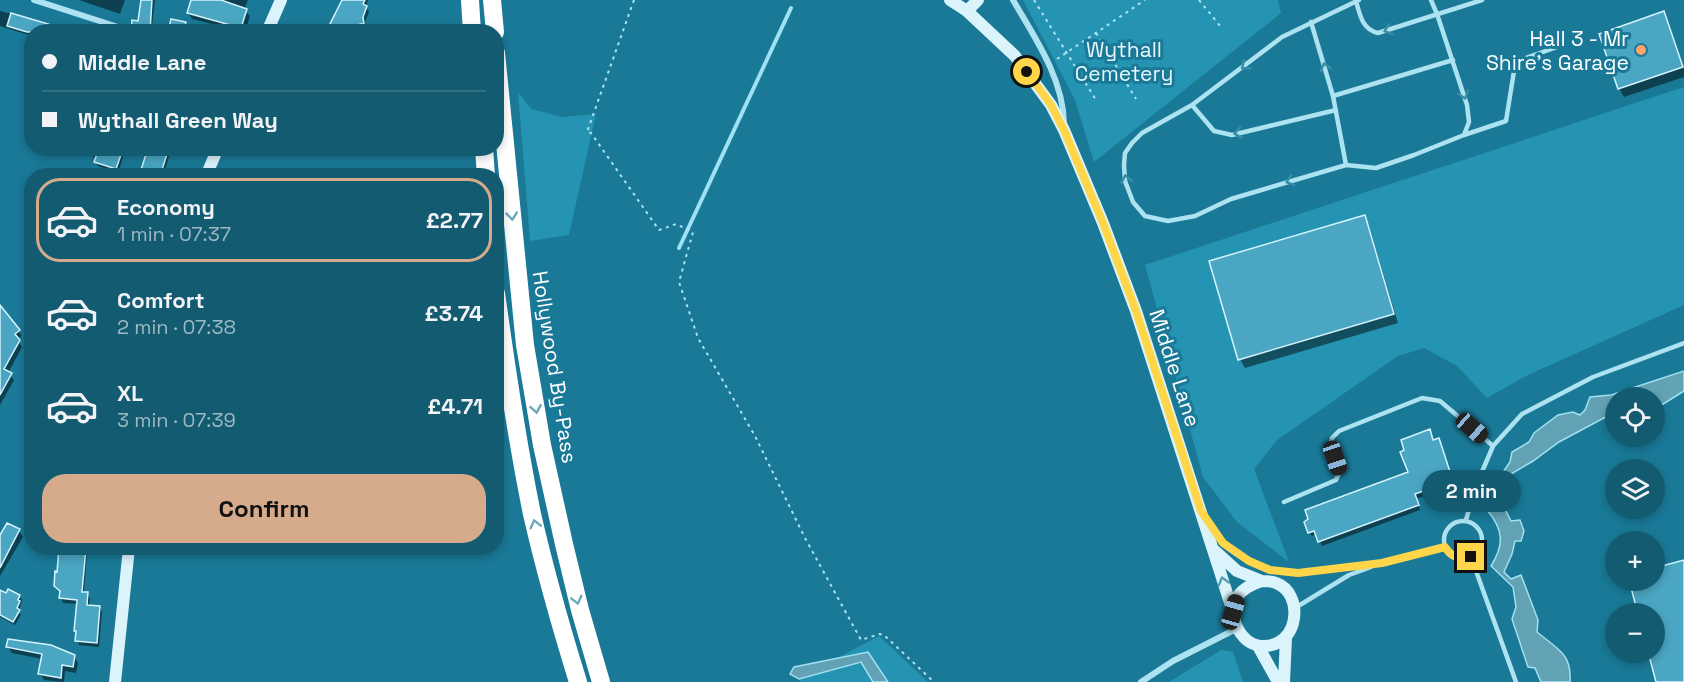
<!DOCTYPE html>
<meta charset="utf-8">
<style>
:root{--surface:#135b71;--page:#1c6176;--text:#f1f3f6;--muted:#9db9c3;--line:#327084;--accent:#d6ab8b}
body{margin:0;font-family:"Space Grotesk",sans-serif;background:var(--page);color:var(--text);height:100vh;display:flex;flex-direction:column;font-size:22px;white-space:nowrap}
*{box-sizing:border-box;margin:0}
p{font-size:20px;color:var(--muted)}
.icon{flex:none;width:33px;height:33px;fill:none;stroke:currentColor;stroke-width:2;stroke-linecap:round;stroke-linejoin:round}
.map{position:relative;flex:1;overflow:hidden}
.sheet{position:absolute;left:24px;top:168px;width:480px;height:387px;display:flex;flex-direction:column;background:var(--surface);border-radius:24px;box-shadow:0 3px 9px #0003}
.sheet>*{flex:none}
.banner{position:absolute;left:24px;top:24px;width:480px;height:132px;border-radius:24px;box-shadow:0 3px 9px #0003;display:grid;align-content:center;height:132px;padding:0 18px;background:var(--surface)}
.tools{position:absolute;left:1605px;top:387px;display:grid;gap:12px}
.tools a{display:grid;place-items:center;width:60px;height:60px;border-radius:50%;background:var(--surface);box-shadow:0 3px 9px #0003;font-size:30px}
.end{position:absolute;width:27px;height:27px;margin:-14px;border:8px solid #ffd54a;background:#111;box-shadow:0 0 0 3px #111}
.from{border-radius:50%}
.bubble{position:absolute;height:42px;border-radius:21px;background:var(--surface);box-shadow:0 3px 9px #0003;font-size:20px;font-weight:700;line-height:42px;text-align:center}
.car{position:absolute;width:18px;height:36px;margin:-18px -9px;border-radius:8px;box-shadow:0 0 4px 2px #0007;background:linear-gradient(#222 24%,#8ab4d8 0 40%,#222 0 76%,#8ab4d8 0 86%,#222 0)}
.banner b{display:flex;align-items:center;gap:21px;height:57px;font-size:22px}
.banner b+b{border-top:2px solid var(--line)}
.banner i{width:15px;height:15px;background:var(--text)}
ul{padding:10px 0 0;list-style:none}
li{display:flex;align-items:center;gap:18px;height:84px;margin:0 12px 9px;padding:0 6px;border:3px solid transparent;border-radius:24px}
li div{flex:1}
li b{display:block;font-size:22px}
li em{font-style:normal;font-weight:700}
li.current{border-color:var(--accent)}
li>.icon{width:54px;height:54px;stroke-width:1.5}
.button{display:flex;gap:12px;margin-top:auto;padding:12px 18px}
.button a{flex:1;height:69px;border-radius:24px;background:var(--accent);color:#111;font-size:24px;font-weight:700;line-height:69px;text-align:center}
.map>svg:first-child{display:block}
</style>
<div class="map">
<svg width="1684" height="682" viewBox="0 0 1684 682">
<rect width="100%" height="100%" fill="#197997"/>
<path fill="#2593b2" d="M1023 0H1278L1281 13 1094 162 1075 100Z
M1684 87V305L1528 375 1487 398 1457 366 1424 348 1398 356 1277 440 1254 469 1289 562 1237 522 1203 477 1145 265Z
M518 92 531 109 562 117 596 114 569 235 530 241Z
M879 636 928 682H801L799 679 818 674 812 663 839 657Z
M1221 650 1233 652 1243 682H1169Z"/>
<path fill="#63a2b5" stroke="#9fe1f3" stroke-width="1.5" d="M1684 371V391L1660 406H1655L1654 398H1616L1615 412 1559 442 1533 461 1511 474 1498 501 1506 511 1511 521 1520 520 1524 531 1521 541H1515L1512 554 1504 572 1511 579 1521 575 1538 620 1537 632C1557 649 1572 653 1570 682H1541L1535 668 1528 667 1512 619 1516 607 1513 587 1491 566C1505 544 1503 529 1487 510L1500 489 1501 475 1510 462 1512 452 1529 442 1534 433 1558 415 1573 412 1580 415 1585 410 1590 397 1611 395Z
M868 652 888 682H873L861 662 799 679 790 674 794 667Z"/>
<path fill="#0007" d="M79 0H125L120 14Z
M143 0H155L152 26 171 28 185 24 187 27 186 32H132L140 23Z
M192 0H248L244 10 250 16 245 32 192 19 188 13Z
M344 0H368L366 7 369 12 365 22 366 29H362L361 32H329Z
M0 11 55 26 32 32V36L0 26Z
M1663 13 1668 22 1684 68V77L1624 97 1619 88Z
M92 148 116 149 123 157 118 174 121 176H116L117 172 98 166 96 162 97 159 93 157 90 153Z
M155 148H178L177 152 171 150 163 176H138L140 175Z
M1364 217 1369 226 1398 323 1245 368 1240 359Z
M0 307 22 336 17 339 22 347 8 373 14 380 0 405Z
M1433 441 1440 443 1454 485 1416 499 1420 510 1322 546 1317 534 1312 536 1309 532 1410 473Z
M19 531 23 537 0 576V539Z
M60 548H85L87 552 84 593 87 594 90 598 89 606 100 607 102 612 99 647 79 645 75 631 78 604 63 603 61 598V593L56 586Z
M19 596 22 600 19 611 21 615 15 625 0 617V607Z
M8 647 74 656 78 663 76 673 65 671 64 682 44 680 40 674 42 659 12 653Z"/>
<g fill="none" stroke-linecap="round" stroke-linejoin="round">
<path stroke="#9fe1f3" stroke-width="4" d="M679 248 791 8"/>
</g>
<path fill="#4aa6c2" stroke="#d4f3fc" stroke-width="1.5" d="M141 0H152L150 32H131L132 20 138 21Z
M191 0H221L247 9 241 28 187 13Z
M342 0H365L363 4 367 6 363 17 364 24H360L357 32H347L330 24Z
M1664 11 1683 67 1618 89 1599 34Z
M11 13 65 29V32H27L7 26Z
M171 19 186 22 183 32H168Z
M99 148H117L116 150 122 152 116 169 94 162Z
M148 148H169L160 176H139Z
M1365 215 1394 314 1238 360 1209 261Z
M0 305 20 330 15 334 20 340 4 369 12 373 0 395Z
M1430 429 1433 440 1439 438 1453 481 1415 494 1419 505 1318 542 1314 531 1308 533 1304 522 1308 519 1305 510 1408 472 1400 452 1404 450 1401 440Z
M7 523 20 529 0 568V535Z
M59 548H86L82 592H88L87 605 100 606 97 643 75 641 76 631H74L77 600 59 598 60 591 54 586 55 571 57 572Z
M1684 560V682H1656L1648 652H1654V614H1638L1629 580H1654V568Z
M8 589 20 595 18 600 20 601 17 608 20 610 13 622 0 615V590L6 593Z
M8 639 51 645 75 655 73 667 62 665 61 678 38 674 42 654 6 647Z"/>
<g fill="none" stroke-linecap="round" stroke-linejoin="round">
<path stroke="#ade2f1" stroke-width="2" stroke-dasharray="3 4.5" stroke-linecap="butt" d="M634 0 587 132 591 133 659 230 676 224 693 232 679 282 698 338 755 436 805 538 861 640 880 634 884 635 934 682
M1034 0 1096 100
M1199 0 1221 27
M1096 33 1136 99
M1057 59 1145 0"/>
<path stroke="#ade2f1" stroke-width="4.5" d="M1359 0 1282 37 1192 105 1142 133 1132 143 1125 153 1124 165 1125 181 1133 202 1145 216 1168 221 1195 216 1231 199 1346 165 1376 168 1414 155 1464 135 1469 122 1467 105 1437 14 1431 0
M1356 1C1360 15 1362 29 1378 33L1482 0
M1311 22 1333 96 1346 165
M1333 96 1453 60
M1192 105 1214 131 1232 135 1336 110
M1464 135 1506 121 1514 71 1520 60 1557 47
M1284 502 1336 480 1340 471 1331 445 1332 438 1339 431 1422 398 1440 401 1493 446
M1466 520 1476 486 1493 446 1522 414 1593 377 1684 343
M1444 540a19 19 0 1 1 38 0a19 19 0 1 1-38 0Z
M1209 523C1213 529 1217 537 1222 542 1263 586 1330 570 1382 563
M1471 557 1516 682
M1382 563 1445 547
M1295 608 1349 575 1371 567"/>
<path stroke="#ade2f1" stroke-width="6" d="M34 0 115 26 123 32
M1013 0C1035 38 1063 78 1064 123
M1141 682 1173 661 1238 628"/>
<path stroke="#dbf4fc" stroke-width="12" d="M950 0 967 11 1015 56 1051 105 1064 130 1103 223 1136 311 1233 612
M967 11 978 0
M267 32 281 0
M206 176 218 148
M1215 551 1237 571 1262 581
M1262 581C1266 581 1272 581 1276 583 1304 593 1300 646 1264 646 1252 646 1244 640 1238 629 1225 605 1238 588 1262 581Z
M1258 646 1278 682
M115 682 129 548
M1284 682 1286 638"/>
<path stroke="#fff" stroke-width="18" d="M470 0 472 32
M492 0 495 32
M496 53 525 345 542 445 564 544 580 610 601 682
M484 148 486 176
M496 293C506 366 517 441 532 514 545 571 561 627 578 682"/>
</g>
<defs><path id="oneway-chevron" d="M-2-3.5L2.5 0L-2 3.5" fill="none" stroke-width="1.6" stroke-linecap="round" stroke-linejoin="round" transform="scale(1.5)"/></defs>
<g stroke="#378ea9">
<use href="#oneway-chevron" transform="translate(1388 30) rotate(163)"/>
<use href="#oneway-chevron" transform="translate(1245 66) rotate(142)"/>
<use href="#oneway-chevron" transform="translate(1325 67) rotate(-107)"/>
<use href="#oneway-chevron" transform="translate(1464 95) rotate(73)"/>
<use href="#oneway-chevron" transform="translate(1238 133) rotate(171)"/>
<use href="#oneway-chevron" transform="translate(1126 179) rotate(-102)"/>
<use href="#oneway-chevron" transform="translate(1290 181) rotate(163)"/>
</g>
<g stroke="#6aa8bb">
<use href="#oneway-chevron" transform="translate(512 216) rotate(84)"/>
<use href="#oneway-chevron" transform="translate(536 409) rotate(80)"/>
<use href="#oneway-chevron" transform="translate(535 524) rotate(-104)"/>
<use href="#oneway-chevron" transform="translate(577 600) rotate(76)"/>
</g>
<use stroke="#539eb5" href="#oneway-chevron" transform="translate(1223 581) rotate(-106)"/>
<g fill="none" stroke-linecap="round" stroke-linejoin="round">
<path stroke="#ffd54a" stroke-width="8" d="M1027 72 1051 105 1064 130 1103 223 1136 311 1201 511 1223 543 1249 561 1270 570 1298 573 1382 563 1445 547C1451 557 1460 560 1471 557"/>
</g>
<circle fill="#ffa56c" stroke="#197997" stroke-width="2" cx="1641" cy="50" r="6"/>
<g text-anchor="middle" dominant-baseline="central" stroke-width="6" stroke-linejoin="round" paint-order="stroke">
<g font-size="21" fill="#fff" stroke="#197997" text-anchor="end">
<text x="1629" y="38">Hall 3 - Mr<tspan x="1629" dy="24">Shire’s Garage</tspan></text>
</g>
<g font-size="21" fill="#e5f8fd" stroke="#197997">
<text x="1124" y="49">Wythall<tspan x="1124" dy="24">Cemetery</tspan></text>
</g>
<g font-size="21" fill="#fff" stroke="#197997">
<text transform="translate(555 367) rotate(81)">Hollywood By-Pass</text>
<text transform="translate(1175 368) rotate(72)">Middle Lane</text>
</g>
</g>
</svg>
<div class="tools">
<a><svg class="icon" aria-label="locate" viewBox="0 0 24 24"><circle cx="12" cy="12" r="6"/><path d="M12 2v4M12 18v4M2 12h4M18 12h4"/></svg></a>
<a><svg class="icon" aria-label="layers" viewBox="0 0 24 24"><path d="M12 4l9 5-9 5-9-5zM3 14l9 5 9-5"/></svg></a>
<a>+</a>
<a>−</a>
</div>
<i class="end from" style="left:1027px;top:72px"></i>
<i class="end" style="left:1471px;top:557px"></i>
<div class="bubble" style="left:1422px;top:470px;width:99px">2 min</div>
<i class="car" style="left:1472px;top:428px;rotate:131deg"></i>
<i class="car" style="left:1335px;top:458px;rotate:161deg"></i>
<i class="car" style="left:1233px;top:612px;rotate:16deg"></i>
<div class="banner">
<b><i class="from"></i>Middle Lane</b>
<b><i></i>Wythall Green Way</b>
</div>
<section class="sheet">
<ul>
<li class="current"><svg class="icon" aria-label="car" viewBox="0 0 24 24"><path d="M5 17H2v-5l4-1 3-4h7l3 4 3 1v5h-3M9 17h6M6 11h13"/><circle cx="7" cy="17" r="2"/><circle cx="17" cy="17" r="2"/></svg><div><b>Economy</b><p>1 min · 07:37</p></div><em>£2.77</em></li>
<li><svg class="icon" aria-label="car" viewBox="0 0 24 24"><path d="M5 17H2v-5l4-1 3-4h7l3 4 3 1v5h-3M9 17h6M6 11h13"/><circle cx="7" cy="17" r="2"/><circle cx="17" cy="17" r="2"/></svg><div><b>Comfort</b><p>2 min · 07:38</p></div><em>£3.74</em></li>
<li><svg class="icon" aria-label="car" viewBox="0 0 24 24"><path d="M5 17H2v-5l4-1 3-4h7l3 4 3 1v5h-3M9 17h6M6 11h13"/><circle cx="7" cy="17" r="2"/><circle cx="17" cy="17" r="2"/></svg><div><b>XL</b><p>3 min · 07:39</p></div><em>£4.71</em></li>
</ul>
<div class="button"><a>Confirm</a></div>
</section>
</div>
